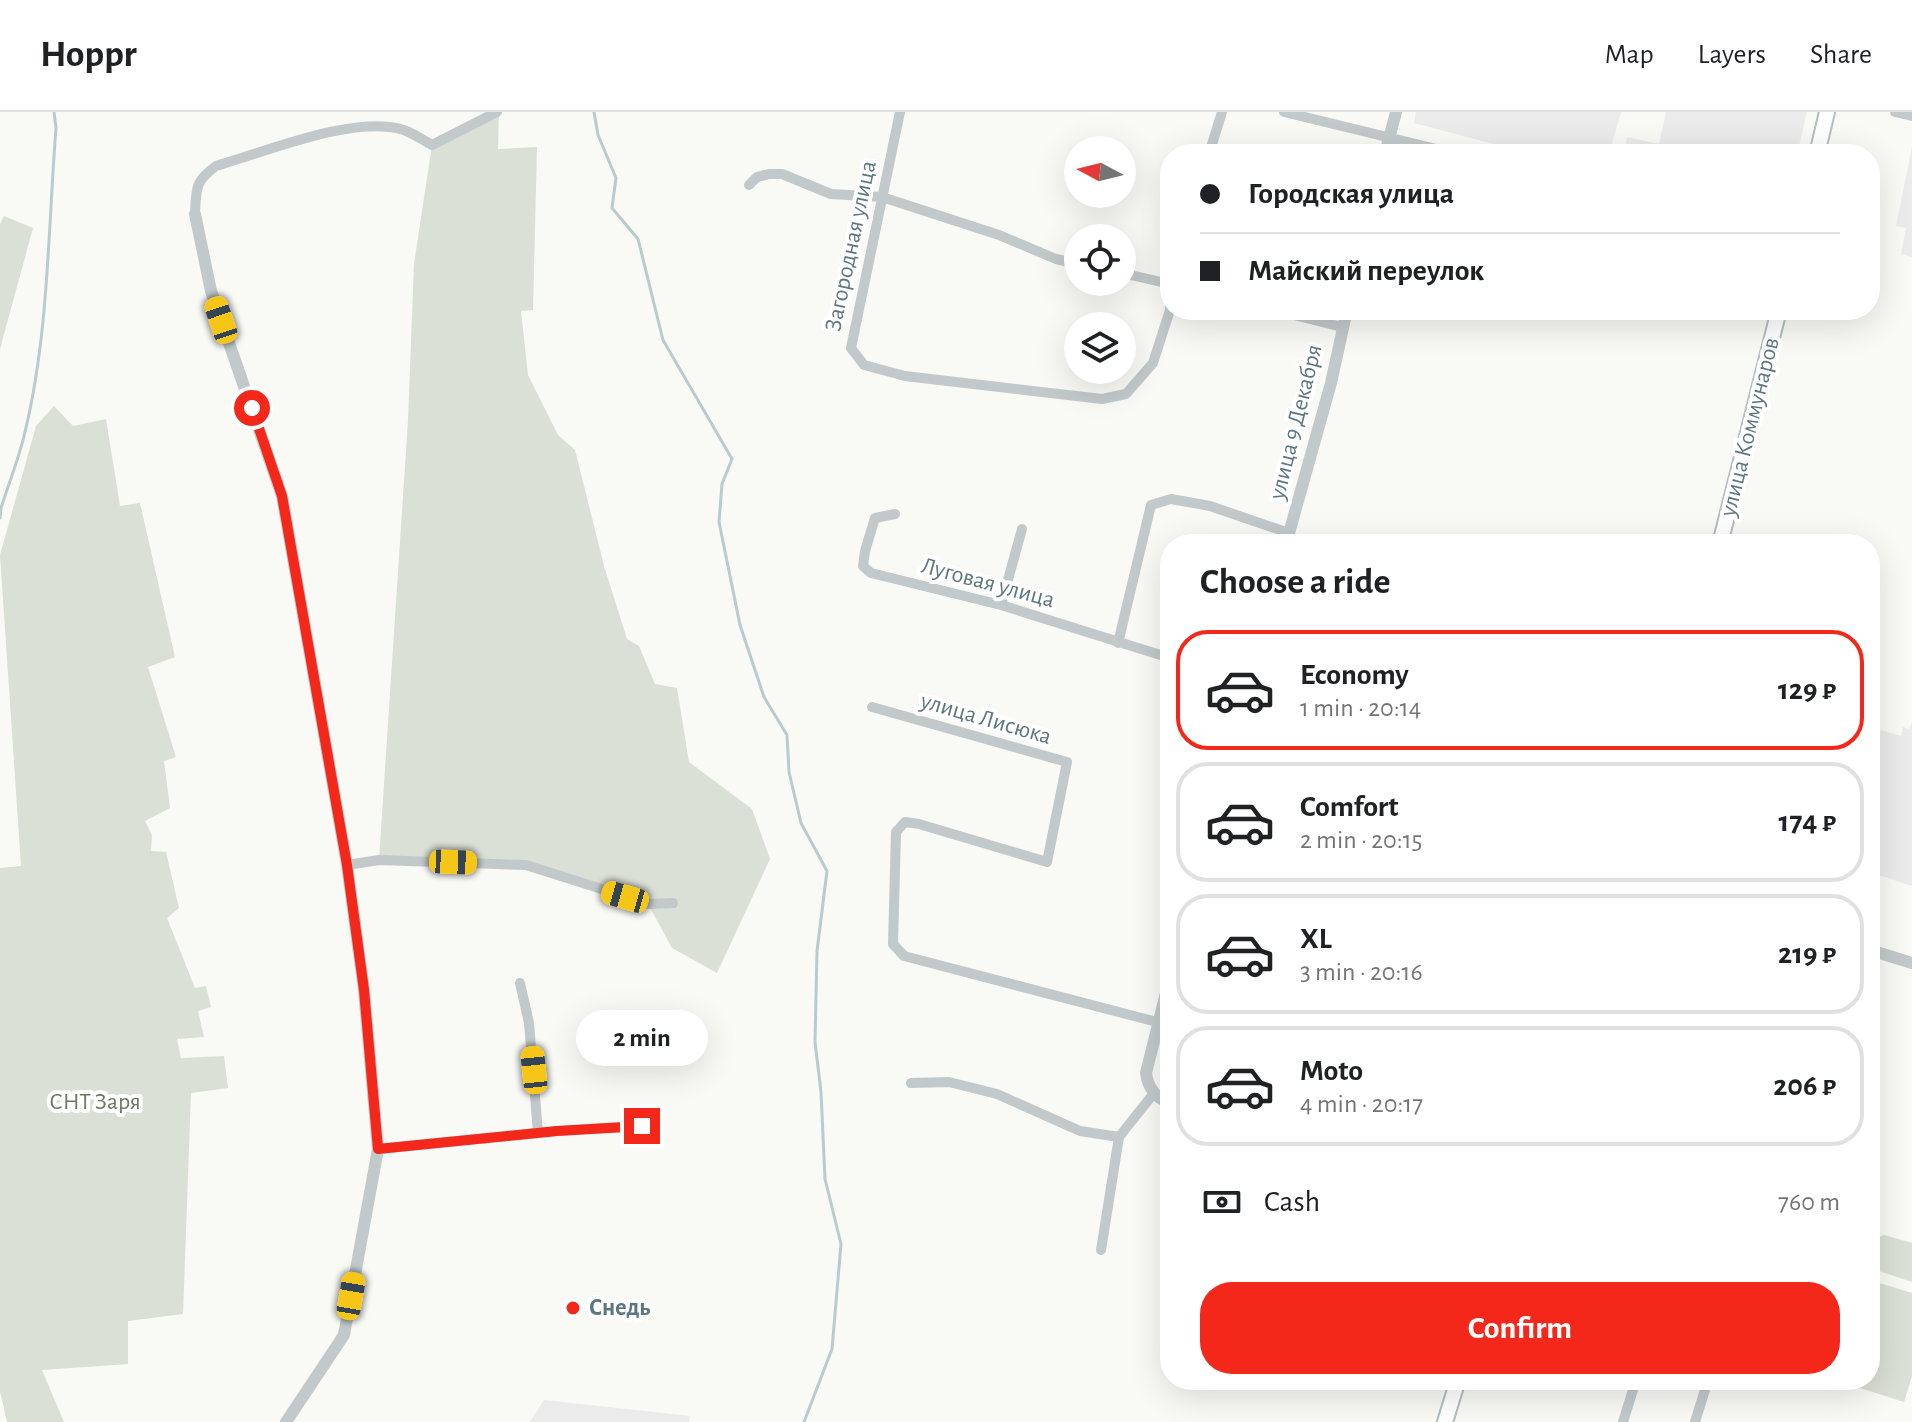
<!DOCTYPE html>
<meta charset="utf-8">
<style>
:root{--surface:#fff;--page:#f6f6f6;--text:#202124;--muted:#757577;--line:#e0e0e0;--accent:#f4271b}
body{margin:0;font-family:"Alegreya Sans",sans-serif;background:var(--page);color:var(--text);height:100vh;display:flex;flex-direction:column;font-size:30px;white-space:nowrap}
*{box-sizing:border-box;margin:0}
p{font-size:26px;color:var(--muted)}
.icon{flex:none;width:44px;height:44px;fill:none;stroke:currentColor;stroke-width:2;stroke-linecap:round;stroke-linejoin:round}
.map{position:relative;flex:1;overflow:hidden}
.panel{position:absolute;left:1160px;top:422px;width:720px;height:856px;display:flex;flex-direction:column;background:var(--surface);border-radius:32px;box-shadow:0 8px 32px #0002}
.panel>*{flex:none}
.guide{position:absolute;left:1160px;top:32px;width:720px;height:176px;border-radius:32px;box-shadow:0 8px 32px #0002;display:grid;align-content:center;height:176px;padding:0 40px;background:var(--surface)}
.needle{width:52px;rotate:277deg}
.tools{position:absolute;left:1064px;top:24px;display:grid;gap:16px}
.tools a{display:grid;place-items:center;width:72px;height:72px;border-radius:50%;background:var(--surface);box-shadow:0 8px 32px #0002;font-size:40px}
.end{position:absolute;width:36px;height:36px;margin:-18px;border:10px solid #f4271b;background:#fff;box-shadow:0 0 0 4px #fff}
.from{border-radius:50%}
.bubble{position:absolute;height:56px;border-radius:28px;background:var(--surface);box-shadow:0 8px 32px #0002;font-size:26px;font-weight:600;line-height:56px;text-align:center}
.car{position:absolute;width:24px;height:48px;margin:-24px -12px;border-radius:10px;box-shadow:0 0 6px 2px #0007;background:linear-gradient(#f5c518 24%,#345 0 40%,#f5c518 0 76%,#345 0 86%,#f5c518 0)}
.guide b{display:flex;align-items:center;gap:28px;height:76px;font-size:30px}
.guide b+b{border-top:2px solid var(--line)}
.guide i{width:20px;height:20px;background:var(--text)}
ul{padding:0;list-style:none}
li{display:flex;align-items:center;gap:24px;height:120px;margin:0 16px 12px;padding:0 24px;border:4px solid var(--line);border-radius:32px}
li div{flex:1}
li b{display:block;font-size:30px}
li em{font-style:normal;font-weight:600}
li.selected{border-color:var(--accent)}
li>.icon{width:72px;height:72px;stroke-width:1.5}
h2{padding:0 40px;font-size:36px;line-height:96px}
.pay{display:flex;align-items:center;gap:20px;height:88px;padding:0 40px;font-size:30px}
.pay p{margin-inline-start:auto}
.button{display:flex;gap:16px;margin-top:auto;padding:16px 40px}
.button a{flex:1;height:92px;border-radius:32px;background:var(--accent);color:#fff;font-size:32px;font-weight:600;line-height:92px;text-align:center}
header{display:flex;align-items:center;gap:48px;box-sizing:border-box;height:112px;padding:0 40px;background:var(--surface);border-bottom:2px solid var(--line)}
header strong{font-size:38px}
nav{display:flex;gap:44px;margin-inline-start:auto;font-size:28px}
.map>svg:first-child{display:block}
</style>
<header>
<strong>Hoppr</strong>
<nav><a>Map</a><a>Layers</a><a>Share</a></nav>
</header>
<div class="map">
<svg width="1912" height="1310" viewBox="0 0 1912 1310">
<rect width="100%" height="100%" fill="#f9f9f6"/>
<path fill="#eaebea" d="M1416 0H1621L1609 42H1532L1414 11Z
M1666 0H1807L1797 42H1624L1627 25 1659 32Z
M1912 35V145L1901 142 1906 116 1896 114Z
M1912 610V774L1870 760V637L1875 636 1881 618 1901 624 1903 615 1909 617Z
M544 1288 690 1304 689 1310H530Z"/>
<path fill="#dae0d5" d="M499 0 498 37 537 35 533 198 521 199 528 263 558 323 575 338 604 454 627 527 639 534 655 572 677 576 689 650 752 697 770 747 717 861 672 836 648 792 538 756 379 748 408 308 414 152 432 33Z
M4 104 33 116 0 237V112Z
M54 294 73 314 106 307 120 394 140 391 175 545 148 555 176 645 164 649 170 696 145 709 152 723 151 739 166 740 179 796 167 806 195 876 206 874 211 895 198 899 204 925 177 927 181 946 224 944 228 976 191 981 183 1202 128 1209V1252L42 1258 64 1310H7L0 1279V756L21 754 0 443 36 314Z
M1884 1123 1912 1131V1170L1870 1156V1129Z
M1870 1168 1912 1181V1264L1904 1290 1835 1268H1870Z"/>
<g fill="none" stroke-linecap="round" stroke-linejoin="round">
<path stroke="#bacbcd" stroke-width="3" d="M594 0 598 23 616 66 612 96 638 127 663 228 732 347 722 372 719 410 740 513 764 585 787 623 789 660 801 711 827 759 817 839 815 930 821 980 825 1067 841 1132 832 1237 804 1310
M0 406 1 396C9 371 19 346 25 320 49 221 48 116 56 16L54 0"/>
<defs>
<path id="secondary" d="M1817 42 1827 0
M1720 432 1779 198
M1445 1310 1458 1268"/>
</defs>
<use href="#secondary" stroke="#b4bdc0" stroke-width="18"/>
<path stroke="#c2c9cb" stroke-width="10" d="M900 0 851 236 864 253 905 264 1102 287 1126 282 1153 251 1170 198V171
M1284 0 1457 42
M1895 0 1912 4
M1209 42 1222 0
M749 73 757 65 769 62H782L831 82 882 85 999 123 1056 147 1078 152
M195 102C196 77 195 69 216 54 265 40 356 2 404 18 414 22 423 28 432 33L497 0
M1122 161 1170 172
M1274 198 1342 215
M895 402 875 406 865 439 863 454 871 461 1001 493 1170 546
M1001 493 1022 417
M1118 531 1151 393 1171 387 1210 394 1289 421
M872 595 1067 650 1047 750 919 712 905 710 896 720 893 832 904 844 1157 910
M347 753 379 748 526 753 649 792 673 791
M520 871 529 911 538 1021
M911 971 949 970 997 982 1080 1019 1119 1025
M378 1037 557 1019 642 1014
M1101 1138 1119 1025 1154 981
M1623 1310 1636 1268
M1695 1310 1708 1268"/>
<path stroke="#c2c9cb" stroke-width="12" d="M1385 42 1396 0
M195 102 211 179 282 384 347 753 364 878 378 1037 344 1223 286 1310
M1286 432 1331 271 1347 198
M1870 838 1912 851
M1170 865 1146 961C1148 976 1155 986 1170 991"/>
<use href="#secondary" stroke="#fff" stroke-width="14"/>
</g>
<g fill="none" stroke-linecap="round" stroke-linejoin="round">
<path stroke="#f4271b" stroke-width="10" d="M252 296 282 384 347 753 364 878 378 1037 557 1019 642 1014"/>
</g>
<circle fill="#f4271b" stroke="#fff" stroke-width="3" cx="573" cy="1196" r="8"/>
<g text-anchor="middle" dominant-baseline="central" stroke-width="8" stroke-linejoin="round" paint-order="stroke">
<g font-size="24" fill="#5d767f" stroke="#fff">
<text transform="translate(851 134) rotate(-78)">Загородная улица</text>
<text transform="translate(1296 310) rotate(-76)">улица 9 Декабря</text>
<text transform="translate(1750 315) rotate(-76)">улица Коммунаров</text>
<text transform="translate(988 471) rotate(15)">Луговая улица</text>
<text transform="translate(986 607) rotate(16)">улица Лисюка</text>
</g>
<g font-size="24" fill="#6a7b61" stroke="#fff">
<text x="95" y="990">СНТ Заря</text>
</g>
<g font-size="24" font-weight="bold" fill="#5d767f" stroke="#fff" text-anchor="start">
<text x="589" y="1196">Снедь</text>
</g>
</g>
</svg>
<div class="tools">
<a><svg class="needle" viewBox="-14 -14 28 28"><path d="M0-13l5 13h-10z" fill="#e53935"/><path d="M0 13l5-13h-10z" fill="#757577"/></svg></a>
<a><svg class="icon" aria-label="locate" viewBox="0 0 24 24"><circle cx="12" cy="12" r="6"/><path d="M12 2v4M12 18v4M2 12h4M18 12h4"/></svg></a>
<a><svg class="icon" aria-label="layers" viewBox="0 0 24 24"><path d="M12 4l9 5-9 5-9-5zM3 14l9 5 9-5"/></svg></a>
</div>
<i class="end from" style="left:252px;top:296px"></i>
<i class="end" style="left:642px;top:1014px"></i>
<div class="bubble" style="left:576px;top:898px;width:132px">2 min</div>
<i class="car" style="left:221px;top:208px;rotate:341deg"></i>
<i class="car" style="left:453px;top:750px;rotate:92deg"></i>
<i class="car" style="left:625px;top:785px;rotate:286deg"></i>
<i class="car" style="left:534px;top:958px;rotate:354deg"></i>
<i class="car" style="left:351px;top:1184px;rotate:10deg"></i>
<div class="guide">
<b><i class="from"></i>Городская улица</b>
<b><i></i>Майский переулок</b>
</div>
<section class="panel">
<h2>Choose a ride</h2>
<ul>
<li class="selected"><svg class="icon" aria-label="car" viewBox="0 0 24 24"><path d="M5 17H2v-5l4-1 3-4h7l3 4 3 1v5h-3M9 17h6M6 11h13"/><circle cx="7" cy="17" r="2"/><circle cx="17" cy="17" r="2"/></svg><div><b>Economy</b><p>1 min · 20:14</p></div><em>129 ₽</em></li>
<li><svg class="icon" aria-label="car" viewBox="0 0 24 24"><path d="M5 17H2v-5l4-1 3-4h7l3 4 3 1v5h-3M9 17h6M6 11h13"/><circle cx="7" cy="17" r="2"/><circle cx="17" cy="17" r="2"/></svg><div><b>Comfort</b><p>2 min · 20:15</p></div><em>174 ₽</em></li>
<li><svg class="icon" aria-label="car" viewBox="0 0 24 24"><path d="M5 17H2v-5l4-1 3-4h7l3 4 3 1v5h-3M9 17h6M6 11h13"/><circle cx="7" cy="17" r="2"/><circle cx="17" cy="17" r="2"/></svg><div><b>XL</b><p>3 min · 20:16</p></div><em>219 ₽</em></li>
<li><svg class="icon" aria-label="car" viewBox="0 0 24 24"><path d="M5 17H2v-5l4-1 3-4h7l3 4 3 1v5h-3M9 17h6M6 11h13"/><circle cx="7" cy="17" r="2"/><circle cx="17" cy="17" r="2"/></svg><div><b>Moto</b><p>4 min · 20:17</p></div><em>206 ₽</em></li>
</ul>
<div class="pay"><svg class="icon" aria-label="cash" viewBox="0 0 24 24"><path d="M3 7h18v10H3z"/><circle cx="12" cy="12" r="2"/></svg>Cash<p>760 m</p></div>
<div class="button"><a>Confirm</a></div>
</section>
</div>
